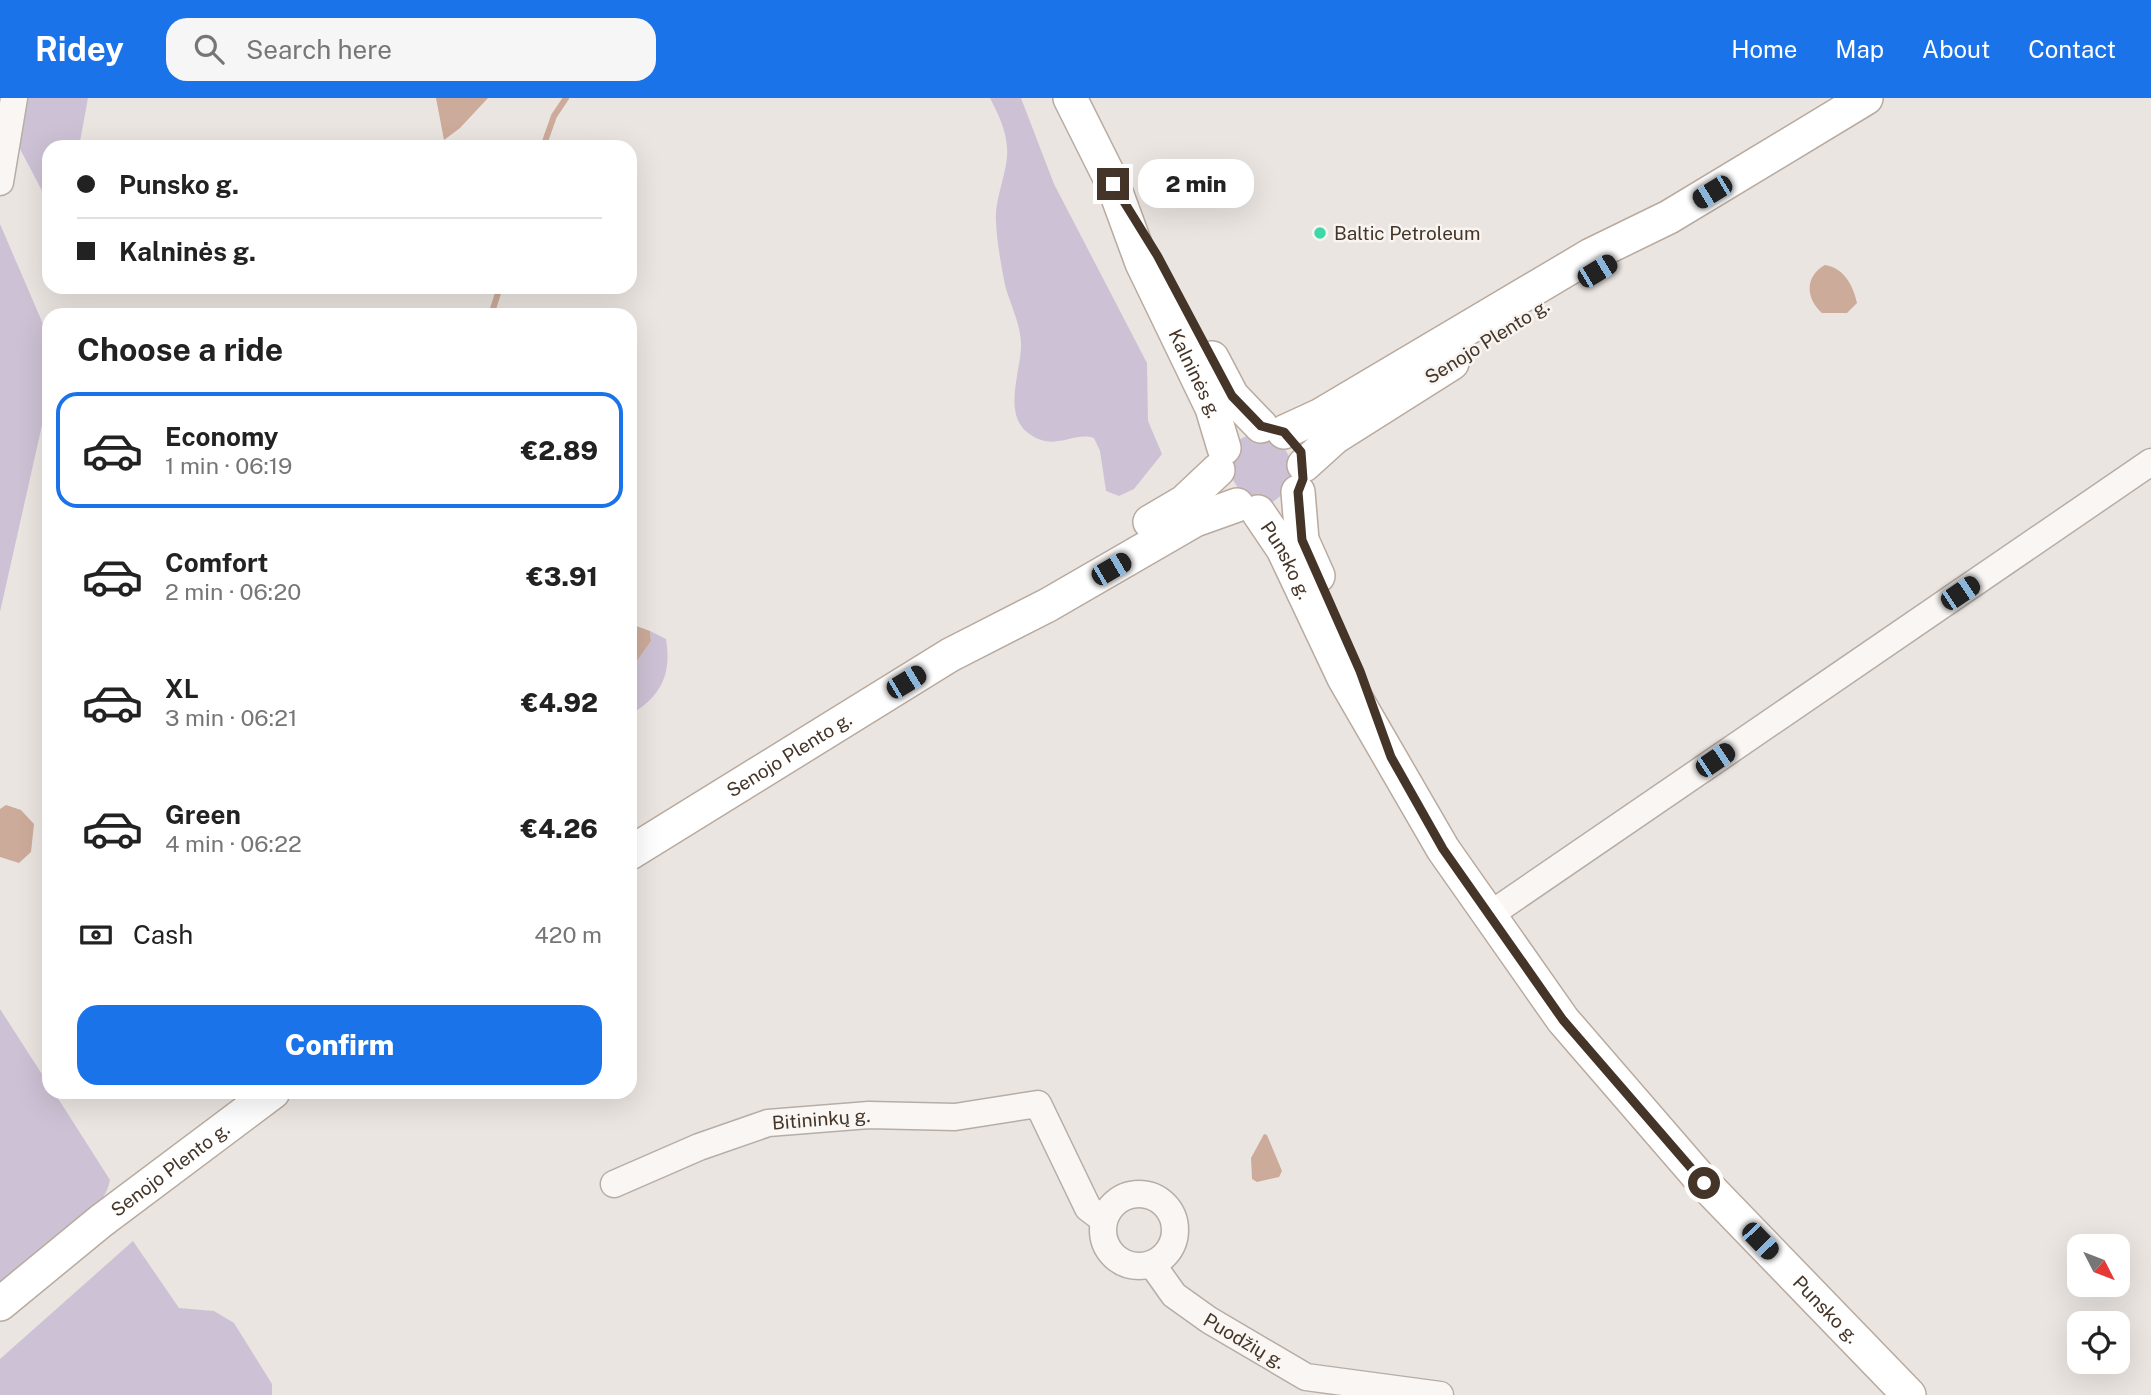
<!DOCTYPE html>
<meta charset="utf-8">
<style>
:root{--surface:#fff;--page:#f6f6f6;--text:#222;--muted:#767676;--line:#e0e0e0;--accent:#1a73e8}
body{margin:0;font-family:"Public Sans",sans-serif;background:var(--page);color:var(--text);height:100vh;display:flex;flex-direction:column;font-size:26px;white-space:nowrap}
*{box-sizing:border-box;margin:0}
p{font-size:23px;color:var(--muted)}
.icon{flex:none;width:38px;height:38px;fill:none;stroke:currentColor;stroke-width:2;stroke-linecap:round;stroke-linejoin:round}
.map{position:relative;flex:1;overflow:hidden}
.drawer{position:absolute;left:42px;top:210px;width:595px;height:791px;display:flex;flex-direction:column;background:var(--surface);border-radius:21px;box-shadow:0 7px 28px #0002}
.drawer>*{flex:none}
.guide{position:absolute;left:42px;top:42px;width:595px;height:154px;border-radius:21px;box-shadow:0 7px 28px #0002;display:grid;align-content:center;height:154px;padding:0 35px;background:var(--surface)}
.needle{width:46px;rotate:132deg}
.buttons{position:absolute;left:2067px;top:1136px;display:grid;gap:14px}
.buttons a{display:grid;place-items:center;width:63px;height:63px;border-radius:14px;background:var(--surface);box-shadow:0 7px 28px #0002;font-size:35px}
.end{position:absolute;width:32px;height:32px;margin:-16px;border:9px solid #443528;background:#fff;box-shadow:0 0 0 4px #fff}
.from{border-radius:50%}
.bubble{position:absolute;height:49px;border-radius:21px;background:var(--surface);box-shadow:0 7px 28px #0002;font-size:23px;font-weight:800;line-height:49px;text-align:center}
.car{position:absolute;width:21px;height:42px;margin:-21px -10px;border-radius:9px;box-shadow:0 0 5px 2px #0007;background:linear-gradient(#222 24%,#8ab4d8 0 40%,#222 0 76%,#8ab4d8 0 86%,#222 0)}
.guide b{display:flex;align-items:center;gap:24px;height:66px;font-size:26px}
.guide b+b{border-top:2px solid var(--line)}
.guide i{width:18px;height:18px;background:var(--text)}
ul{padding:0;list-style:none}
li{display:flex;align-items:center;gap:21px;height:116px;margin:0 14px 10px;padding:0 21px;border:4px solid transparent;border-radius:21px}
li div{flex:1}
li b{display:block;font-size:26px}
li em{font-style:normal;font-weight:800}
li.current{border-color:var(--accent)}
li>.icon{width:63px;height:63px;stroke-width:1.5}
h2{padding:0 35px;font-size:32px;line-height:84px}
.pay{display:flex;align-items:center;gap:18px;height:77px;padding:0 35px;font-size:26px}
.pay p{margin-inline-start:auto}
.primary-button{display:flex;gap:14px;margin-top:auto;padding:14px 35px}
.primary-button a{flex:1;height:80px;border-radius:21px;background:var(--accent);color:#fff;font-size:28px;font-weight:800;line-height:80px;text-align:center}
header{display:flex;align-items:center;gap:42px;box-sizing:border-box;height:98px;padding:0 35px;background:var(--accent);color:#fff}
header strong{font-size:33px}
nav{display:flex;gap:38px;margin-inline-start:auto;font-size:24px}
.search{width:490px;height:63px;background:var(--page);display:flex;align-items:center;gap:18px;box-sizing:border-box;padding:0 24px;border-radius:21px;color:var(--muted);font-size:26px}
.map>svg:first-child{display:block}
</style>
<header>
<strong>Ridey</strong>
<div class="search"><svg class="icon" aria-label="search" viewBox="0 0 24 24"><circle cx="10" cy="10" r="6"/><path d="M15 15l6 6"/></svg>Search here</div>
<nav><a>Home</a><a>Map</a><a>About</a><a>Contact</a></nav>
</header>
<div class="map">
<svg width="2151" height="1297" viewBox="0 0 2151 1297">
<rect width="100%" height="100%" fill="#ebe5e1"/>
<path fill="#cdc2d5" d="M0 0H88L79 49H49V106L0 13Z
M990 0H1021L1054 86 1147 265 1148 323 1162 356 1134 391 1119 398 1106 393 1100 353 1094 340C1073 333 1055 355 1028 335 1003 316 1020 276 1021 249 1022 229 1010 206 1005 187 1001 167 997 144 996 124 994 100 1009 72 1007 50 1006 31 998 16 990 0Z
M0 126 49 240V296L0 514Z
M1247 338C1254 338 1264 337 1270 340 1301 353 1297 394 1268 406 1231 393 1224 380 1238 342Z
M650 533 666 541C672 577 661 598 630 617V573L651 543Z
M0 911 49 987V994H54L110 1082C103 1122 32 1164 0 1189Z
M133 1143 179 1210 214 1213 234 1225 272 1286V1297H0V1261Z"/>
<path fill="#cdab9a" d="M436 0H488L460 30 444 42Z
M1825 167C1844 170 1853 187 1857 205L1847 215H1822C1805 200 1805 178 1825 167Z
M631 526 650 533 651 543 630 573Z
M6 707 21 712 34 726 31 754 19 765 0 759V711Z
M1264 1036 1267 1037 1282 1073 1279 1079 1257 1084 1252 1081 1251 1060Z"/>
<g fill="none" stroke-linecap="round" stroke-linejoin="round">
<path stroke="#cdab9a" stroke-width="6" d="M543 49 554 18 566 0
M491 217 500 189"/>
<defs>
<g id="minor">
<path d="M0 84 14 0"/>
<path d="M1488 818 2151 364"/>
<path id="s1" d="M614 1086 699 1049 768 1025 869 1017 955 1019 1038 1006 1088 1110 1104 1122"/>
<circle cx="1139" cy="1132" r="36"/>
<path id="s2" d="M1152 1166 1174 1197 1209 1222 1306 1279 1440 1297"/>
</g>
<g id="major">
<path id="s3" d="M1070 0 1113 86 1142 165 1212 310 1224 350"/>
<path d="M1212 260 1232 298 1261 328"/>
<path d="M1284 334 1321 317 1591 157 1669 119 1866 0"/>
<path d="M1304 367 1335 339 1452 265"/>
<path d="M1298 394 1302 442 1318 478"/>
<path id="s4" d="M1258 414 1283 451 1344 580 1443 751 1563 922 1704 1085 1909 1297"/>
<path d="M1150 424 1184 404 1218 372"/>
<path id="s5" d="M630 755 950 557 1048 507 1195 422 1237 407"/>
<path id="s6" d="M0 1206 101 1123 273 994"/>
</g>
</defs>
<use href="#minor" stroke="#b6ada6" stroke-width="29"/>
<use href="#major" stroke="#b8aa9f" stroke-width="36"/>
<use href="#minor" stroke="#f9f6f4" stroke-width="26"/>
<use href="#major" stroke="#fff" stroke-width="33"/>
</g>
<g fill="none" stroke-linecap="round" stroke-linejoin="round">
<path stroke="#443528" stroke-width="9" d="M1113 86 1157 157 1232 298 1261 328 1284 334 1301 354 1303 381 1298 394 1302 442 1360 573 1391 659 1443 751 1563 922 1704 1085"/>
</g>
<circle fill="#3dd9a6" stroke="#f8f4f1" stroke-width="2.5" cx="1320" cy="135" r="7"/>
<g text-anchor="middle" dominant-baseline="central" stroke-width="5" stroke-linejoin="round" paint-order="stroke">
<g font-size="19" fill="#443528" stroke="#f8f4f1" text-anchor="start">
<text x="1334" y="135">Baltic Petroleum</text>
</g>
<g font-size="19" fill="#443528" stroke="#f8f4f1">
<text transform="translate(1487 243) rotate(-32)">Senojo Plento g.</text>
<text stroke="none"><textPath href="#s3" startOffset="303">Kalninės g.</textPath></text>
<text stroke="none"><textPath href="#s4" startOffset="56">Punsko g.</textPath></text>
<text stroke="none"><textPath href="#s5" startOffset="187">Senojo Plento g.</textPath></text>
<text stroke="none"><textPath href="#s1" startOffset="219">Bitininkų g.</textPath></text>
<text stroke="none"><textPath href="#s6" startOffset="217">Senojo Plento g.</textPath></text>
<text stroke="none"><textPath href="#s4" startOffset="985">Punsko g.</textPath></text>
<text stroke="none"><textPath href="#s2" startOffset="122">Puodžių g.</textPath></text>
</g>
</g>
</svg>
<div class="buttons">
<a><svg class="needle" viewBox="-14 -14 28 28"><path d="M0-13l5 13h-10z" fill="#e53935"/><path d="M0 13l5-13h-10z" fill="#767676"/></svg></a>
<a><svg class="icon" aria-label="locate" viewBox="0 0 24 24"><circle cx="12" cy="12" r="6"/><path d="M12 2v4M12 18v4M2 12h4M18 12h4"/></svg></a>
</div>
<i class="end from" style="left:1704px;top:1085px"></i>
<i class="end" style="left:1113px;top:86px"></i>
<div class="bubble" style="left:1138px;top:61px;width:116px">2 min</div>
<i class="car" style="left:1712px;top:94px;rotate:239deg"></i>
<i class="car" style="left:1597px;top:173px;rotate:59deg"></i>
<i class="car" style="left:1111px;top:471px;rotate:60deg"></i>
<i class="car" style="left:1960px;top:495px;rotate:56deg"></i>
<i class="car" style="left:906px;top:584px;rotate:59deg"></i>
<i class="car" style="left:1715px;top:662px;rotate:56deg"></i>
<i class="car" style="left:1760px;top:1143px;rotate:136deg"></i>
<div class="guide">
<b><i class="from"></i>Punsko g.</b>
<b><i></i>Kalninės g.</b>
</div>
<section class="drawer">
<h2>Choose a ride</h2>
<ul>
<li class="current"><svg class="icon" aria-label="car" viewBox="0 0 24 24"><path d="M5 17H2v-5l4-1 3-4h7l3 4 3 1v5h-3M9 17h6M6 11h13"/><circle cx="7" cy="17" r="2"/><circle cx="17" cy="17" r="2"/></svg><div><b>Economy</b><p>1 min · 06:19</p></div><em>€2.89</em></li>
<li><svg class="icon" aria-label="car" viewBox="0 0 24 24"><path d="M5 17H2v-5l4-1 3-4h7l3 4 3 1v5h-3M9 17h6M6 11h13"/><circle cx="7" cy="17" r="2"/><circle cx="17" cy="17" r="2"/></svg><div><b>Comfort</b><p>2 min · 06:20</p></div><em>€3.91</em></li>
<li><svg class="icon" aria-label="car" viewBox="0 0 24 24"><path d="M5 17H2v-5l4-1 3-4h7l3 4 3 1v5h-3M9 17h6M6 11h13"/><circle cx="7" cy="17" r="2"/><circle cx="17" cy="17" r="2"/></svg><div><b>XL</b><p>3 min · 06:21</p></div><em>€4.92</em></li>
<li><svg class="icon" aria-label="car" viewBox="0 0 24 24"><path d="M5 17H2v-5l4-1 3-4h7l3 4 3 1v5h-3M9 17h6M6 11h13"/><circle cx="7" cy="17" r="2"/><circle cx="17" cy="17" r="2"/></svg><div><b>Green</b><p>4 min · 06:22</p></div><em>€4.26</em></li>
</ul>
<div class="pay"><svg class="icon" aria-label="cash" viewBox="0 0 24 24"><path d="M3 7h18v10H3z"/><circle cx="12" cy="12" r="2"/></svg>Cash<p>420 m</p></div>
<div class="primary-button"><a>Confirm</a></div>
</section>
</div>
